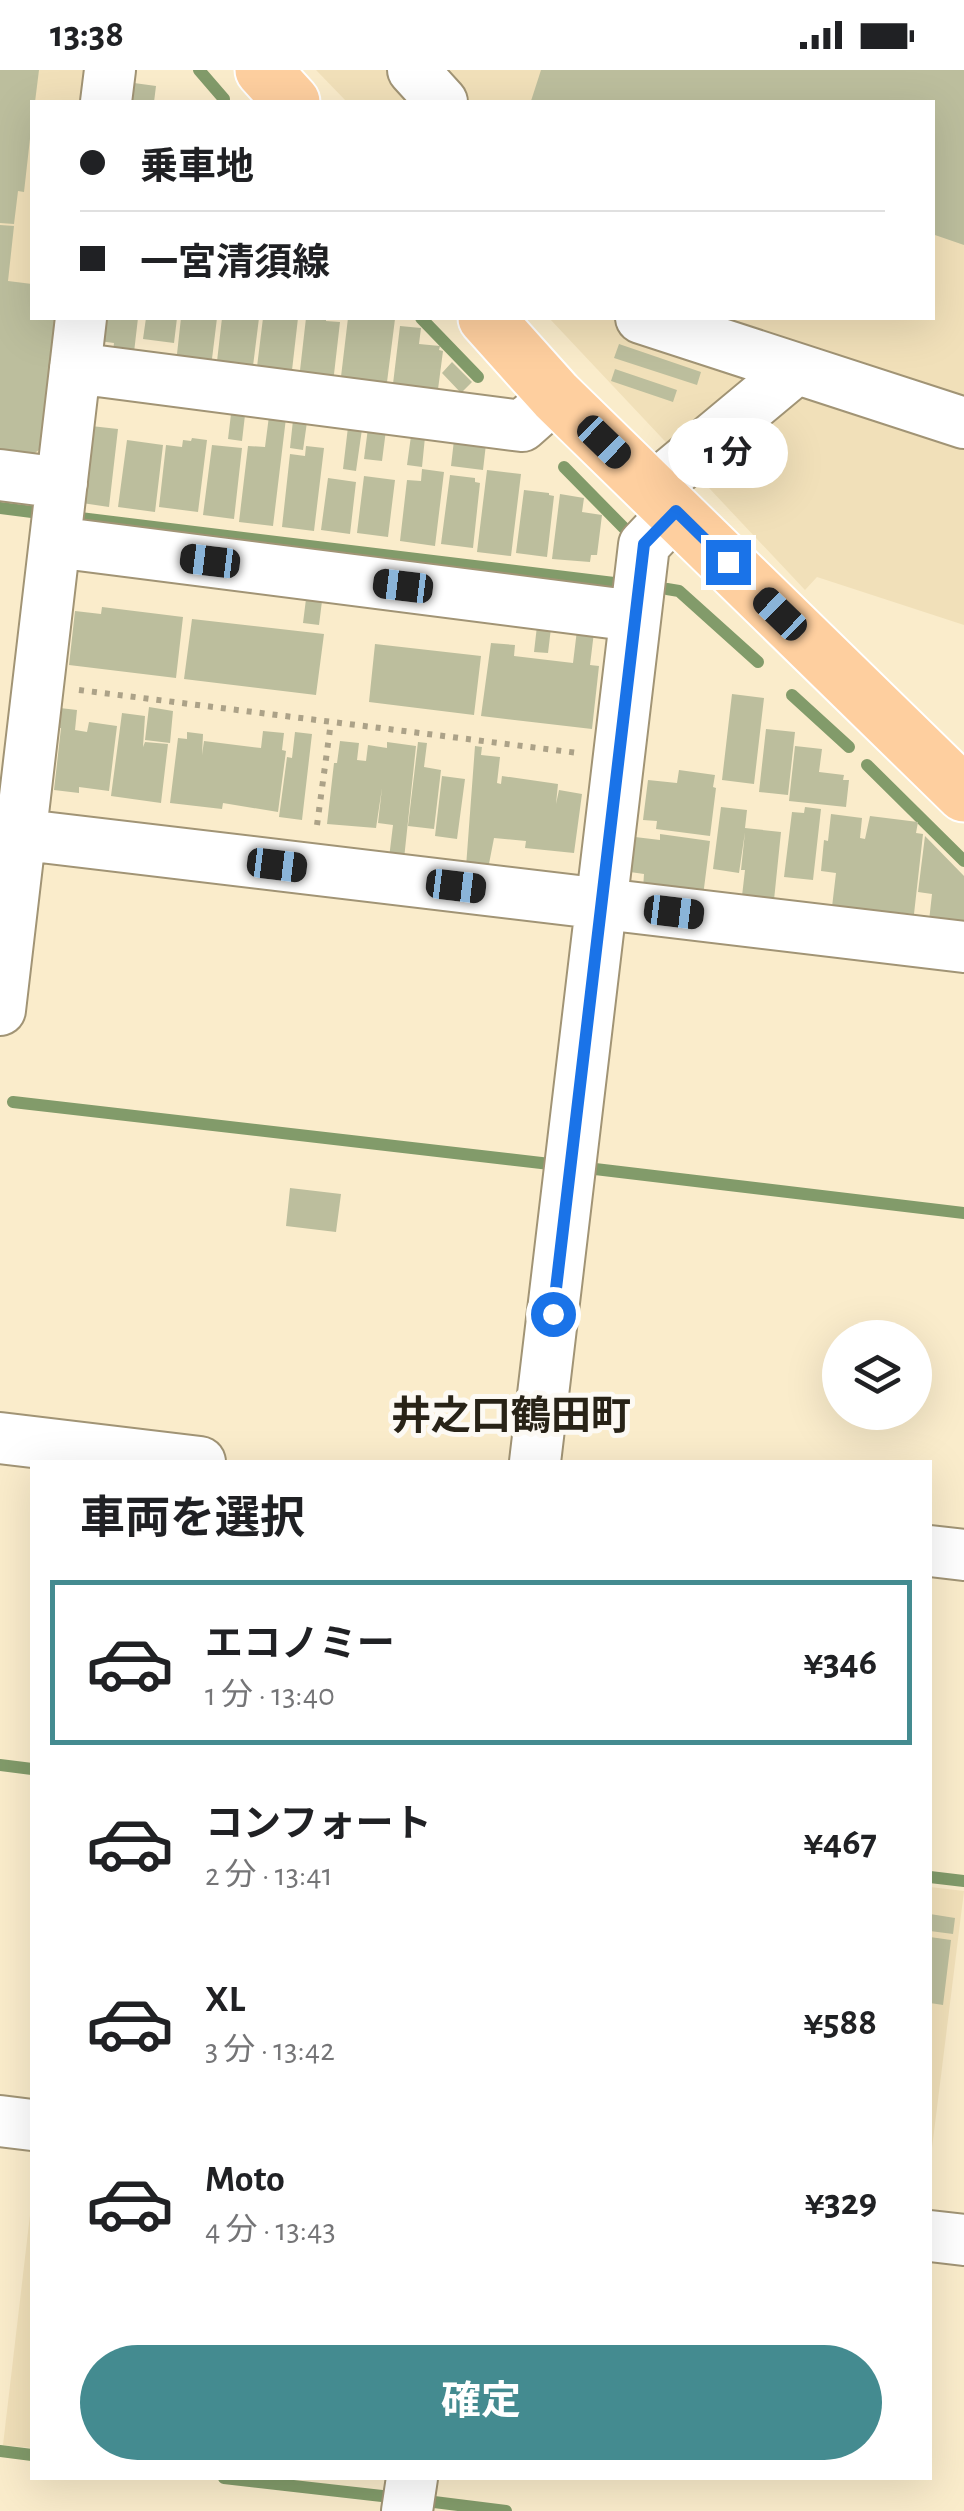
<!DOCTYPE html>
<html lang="ja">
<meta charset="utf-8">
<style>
:root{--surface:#fff;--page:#f2f2f2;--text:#202124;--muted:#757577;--line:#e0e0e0;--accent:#448b90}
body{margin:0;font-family:"Alegreya Sans","Noto Sans JP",sans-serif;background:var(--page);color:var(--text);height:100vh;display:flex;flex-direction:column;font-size:38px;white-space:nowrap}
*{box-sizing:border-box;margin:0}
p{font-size:32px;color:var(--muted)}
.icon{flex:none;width:55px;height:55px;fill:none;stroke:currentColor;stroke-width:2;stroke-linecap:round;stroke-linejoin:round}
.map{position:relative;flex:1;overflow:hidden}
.drawer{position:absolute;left:30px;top:1390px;width:902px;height:1020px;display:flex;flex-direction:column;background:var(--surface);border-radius:0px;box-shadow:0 10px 40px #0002}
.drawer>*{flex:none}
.hud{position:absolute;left:30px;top:30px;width:905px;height:220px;border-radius:0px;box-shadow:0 10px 40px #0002;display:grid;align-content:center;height:220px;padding:0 50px;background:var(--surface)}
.controls{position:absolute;left:822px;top:1250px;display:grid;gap:20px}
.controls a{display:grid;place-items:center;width:110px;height:110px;border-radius:50%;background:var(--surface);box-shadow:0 10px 40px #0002;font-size:50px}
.end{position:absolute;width:45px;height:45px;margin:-22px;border:12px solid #1a73e8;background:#fff;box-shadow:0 0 0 5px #fff}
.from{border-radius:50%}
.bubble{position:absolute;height:70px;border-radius:35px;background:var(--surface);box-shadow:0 10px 40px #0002;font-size:32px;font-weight:700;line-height:70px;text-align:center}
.car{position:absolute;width:30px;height:60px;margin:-30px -15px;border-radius:12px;box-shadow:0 0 8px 2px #0007;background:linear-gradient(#222 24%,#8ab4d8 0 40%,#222 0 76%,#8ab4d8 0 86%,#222 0)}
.hud b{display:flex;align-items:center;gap:35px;height:95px;font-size:38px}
.hud b+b{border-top:2px solid var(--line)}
.hud i{width:25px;height:25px;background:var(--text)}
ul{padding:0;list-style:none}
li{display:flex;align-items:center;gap:30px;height:165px;margin:0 20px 15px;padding:0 30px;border:5px solid transparent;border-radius:0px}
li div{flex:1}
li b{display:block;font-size:38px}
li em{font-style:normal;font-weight:700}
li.on{border-color:var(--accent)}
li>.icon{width:90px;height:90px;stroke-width:1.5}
h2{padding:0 50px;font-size:45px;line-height:120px}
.button{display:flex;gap:20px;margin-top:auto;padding:20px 50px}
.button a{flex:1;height:115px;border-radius:60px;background:var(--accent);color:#fff;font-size:40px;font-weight:700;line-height:115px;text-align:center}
.status{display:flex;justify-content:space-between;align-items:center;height:70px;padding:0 50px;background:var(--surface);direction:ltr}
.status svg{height:28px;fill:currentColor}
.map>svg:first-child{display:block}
</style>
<div class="status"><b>13:38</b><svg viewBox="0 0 49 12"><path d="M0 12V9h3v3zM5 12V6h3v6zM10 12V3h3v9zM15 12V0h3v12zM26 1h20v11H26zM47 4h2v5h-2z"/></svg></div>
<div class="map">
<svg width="964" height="2441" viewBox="0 0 964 2441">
<rect width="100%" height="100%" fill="#faeccb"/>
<path fill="#f1e0b9" d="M0 0H93L89 32H32V248H63L46 382 28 398 0 394Z
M316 0H964V555L817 507 805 520 549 248H932V32H347Z
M930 1817 964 1821 930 2094Z
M32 2128V2378L3 2375Z"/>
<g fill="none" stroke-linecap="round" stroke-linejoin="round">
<path stroke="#829b6a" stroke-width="12" d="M199 0 224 29
M421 248 478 307
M564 397 624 458
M0 438 32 442
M80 448 614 513
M667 519 679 521 758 592
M792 625 849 677
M867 695 964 791
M13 1032 550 1094
M595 1099 964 1143
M0 1695 32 1699
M930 1807 964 1811
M0 2381 32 2385
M224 2408 382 2426
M434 2432 506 2441"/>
</g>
<path fill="#bcbe9d" d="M0 0H39L35 32H32V51L24 122 18 121 14 154 0 153Z
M541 0H964V175L932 164V32H535L531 31Z
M134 13 156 16 154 32H132Z
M0 155 14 156 8 211 32 214V248H58L43 377 22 392 0 389Z
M102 248H138L133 291 112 289 114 273 99 271Z
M146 248H177L174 273 143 269Z
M181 248H217L211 297 176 293Z
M222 248H259L252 304 216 300Z
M263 248H298L291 309 256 305Z
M306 248H326V251L340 252 333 313 299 309Z
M348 248 395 249 386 320 340 315Z
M400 256 421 258 419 274 440 276 439 280 443 281 437 327 392 322Z
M619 274 701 302 697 315 614 288Z
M452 292 472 312 461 323 442 303Z
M615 299 677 320 673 332 611 311Z
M231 344 245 345 242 371 228 369Z
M269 346 286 348 273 456 239 452 248 376 265 377Z
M293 350 307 352 303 380 290 378Z
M91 356 118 359 109 437 82 433Z
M348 357 362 359 356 401 343 399Z
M368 358 386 360 382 391 364 389Z
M411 366 425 367 422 397 407 395Z
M192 368 207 370 198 442 159 437 166 375 182 377 183 370 191 371Z
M127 370 163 375 155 442 118 437Z
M454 370 486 374 483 400 451 396Z
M212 375 242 378 234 449 203 445Z
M306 376 324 378 314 461 282 457 290 384 305 386Z
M422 399 444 402 435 476 400 471 407 410 421 411Z
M487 400 521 404 511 486 477 482Z
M450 405 475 408V412L480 413 473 478 441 474Z
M364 406 395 410 388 467 357 463Z
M328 408 356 412 350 464 321 460Z
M524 420 549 423V425L554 426 547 487 516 483Z
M560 424 584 428 582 442 602 445 597 485H591L590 492 552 489Z
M306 529 322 531 319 555 303 553Z
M102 537 183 547 176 608 69 595 75 541 101 544Z
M192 549 324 564 316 625 184 609Z
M537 556 551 558 548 583 534 582Z
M577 560 594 562 590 595 599 596 592 659 481 646 491 573 515 575 514 586 573 593Z
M375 574 481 586 474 645 369 632Z
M732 624 764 628 754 714 722 710Z
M149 637 173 641 170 673 145 670Z
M60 638 77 640 75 660 87 662 89 652 117 656 109 721 79 717V723L54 720 61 658H58Z
M122 643 145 646 143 677 145 672 168 674 161 733 111 726Z
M766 659 795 662 788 725 759 722Z
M263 661 284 663 282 680 286 681 278 742 223 733 222 739 170 733 178 668 187 669V662L203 664 202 685 204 671 261 678Z
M295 662 312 664 302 750 279 747 287 687 292 688Z
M340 671 359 673 357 690 366 691 368 675 387 678V672L416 676 404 789 389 788 393 755 378 753 382 718 376 758 327 754 334 693H337Z
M418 672 427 673 424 697 441 700 434 759 408 756Z
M475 676 482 677 481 685 500 687 497 713 501 714 502 706 558 714 556 734 559 720 582 724 574 783 525 778 526 771 494 768 488 799 466 797Z
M795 676 822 679 819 702 844 705 843 710H849L846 737 789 731Z
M679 700 715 705 713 717 716 718 710 766 656 759 657 751 643 750 648 710 677 713Z
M442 706 465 709 457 769 435 766Z
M721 737 747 740 745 758 781 762 774 830 742 826 745 800H741L745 762 739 803 713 799Z
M805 737 821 739 813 810 784 807 792 742 804 743Z
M831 744 862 748 860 768 865 769 870 746 918 752 916 763 923 764 914 844 832 837 836 803 821 801 824 770 828 771Z
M660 764 710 771 703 826 643 819 644 804 630 802 635 767 660 770Z
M925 766 964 806V856L929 851 932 824 918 822Z
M290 1118 341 1124 336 1162 286 1156Z
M930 1844 955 1848 953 1864 930 1861Z
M930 1867 951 1870 943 1935 930 1933Z"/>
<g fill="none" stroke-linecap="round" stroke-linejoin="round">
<defs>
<path id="minor" d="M413 0 442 32
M106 32 110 0
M641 248 964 353
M75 298 522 356 556 326
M0 405 62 413
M652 419 796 299
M55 472 635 546
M0 762 964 877
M0 940 81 248
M0 1368 200 1392
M535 1392 644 475 676 441
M930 1481 964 1485
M0 2051 32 2055
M930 2166 964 2170
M407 2441 412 2408"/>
<path id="major" d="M263 0 292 32
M486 248 556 326 964 724"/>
</defs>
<use href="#minor" stroke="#a19475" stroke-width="54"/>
<use href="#major" stroke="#fff" stroke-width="59"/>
<path stroke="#aca288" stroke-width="6" stroke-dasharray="5 8" stroke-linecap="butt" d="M79 620 578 683
M317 755 331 652"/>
<use href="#minor" stroke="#fff" stroke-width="50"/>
<use href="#major" stroke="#fecf9f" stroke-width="55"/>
</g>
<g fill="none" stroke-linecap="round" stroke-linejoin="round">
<path stroke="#1a73e8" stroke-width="12" d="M553 1244 644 474 676 441 728 492"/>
</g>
<g text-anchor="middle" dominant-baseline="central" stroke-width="10" stroke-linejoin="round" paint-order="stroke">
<g font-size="40" font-weight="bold" fill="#282317" stroke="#fdfaf4">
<text x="511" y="1347">井之口鶴田町</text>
</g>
</g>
</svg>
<div class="controls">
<a><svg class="icon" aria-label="layers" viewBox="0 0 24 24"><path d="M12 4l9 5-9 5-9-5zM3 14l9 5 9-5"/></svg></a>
</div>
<i class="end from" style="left:553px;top:1244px"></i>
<i class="end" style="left:728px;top:492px"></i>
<div class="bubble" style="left:668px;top:348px;width:120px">1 分</div>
<i class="car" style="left:604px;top:372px;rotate:134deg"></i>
<i class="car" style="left:210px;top:491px;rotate:277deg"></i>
<i class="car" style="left:403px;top:516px;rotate:277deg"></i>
<i class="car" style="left:780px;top:544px;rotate:314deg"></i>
<i class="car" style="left:277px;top:795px;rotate:97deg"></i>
<i class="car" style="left:456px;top:816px;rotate:97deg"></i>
<i class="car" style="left:674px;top:842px;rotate:97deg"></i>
<div class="hud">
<b><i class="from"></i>乗車地</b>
<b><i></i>一宮清須線</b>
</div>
<section class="drawer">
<h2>車両を選択</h2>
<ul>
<li class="on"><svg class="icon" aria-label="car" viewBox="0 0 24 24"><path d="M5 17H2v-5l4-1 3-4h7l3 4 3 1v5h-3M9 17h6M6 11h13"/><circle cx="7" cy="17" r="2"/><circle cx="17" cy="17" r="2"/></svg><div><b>エコノミー</b><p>1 分 · 13:40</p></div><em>¥346</em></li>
<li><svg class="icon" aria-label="car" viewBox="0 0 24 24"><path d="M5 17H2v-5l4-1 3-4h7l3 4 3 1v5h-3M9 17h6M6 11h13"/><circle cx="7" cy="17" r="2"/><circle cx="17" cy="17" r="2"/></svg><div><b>コンフォート</b><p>2 分 · 13:41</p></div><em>¥467</em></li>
<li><svg class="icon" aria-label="car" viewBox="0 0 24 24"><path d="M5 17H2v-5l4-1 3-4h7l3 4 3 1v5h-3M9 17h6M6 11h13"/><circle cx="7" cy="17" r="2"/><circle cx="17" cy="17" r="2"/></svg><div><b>XL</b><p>3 分 · 13:42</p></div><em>¥588</em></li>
<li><svg class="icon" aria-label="car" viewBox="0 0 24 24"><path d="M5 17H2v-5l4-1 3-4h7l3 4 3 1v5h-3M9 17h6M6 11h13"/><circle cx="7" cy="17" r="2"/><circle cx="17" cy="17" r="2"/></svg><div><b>Moto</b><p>4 分 · 13:43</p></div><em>¥329</em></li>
</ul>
<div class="button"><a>確定</a></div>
</section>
</div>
